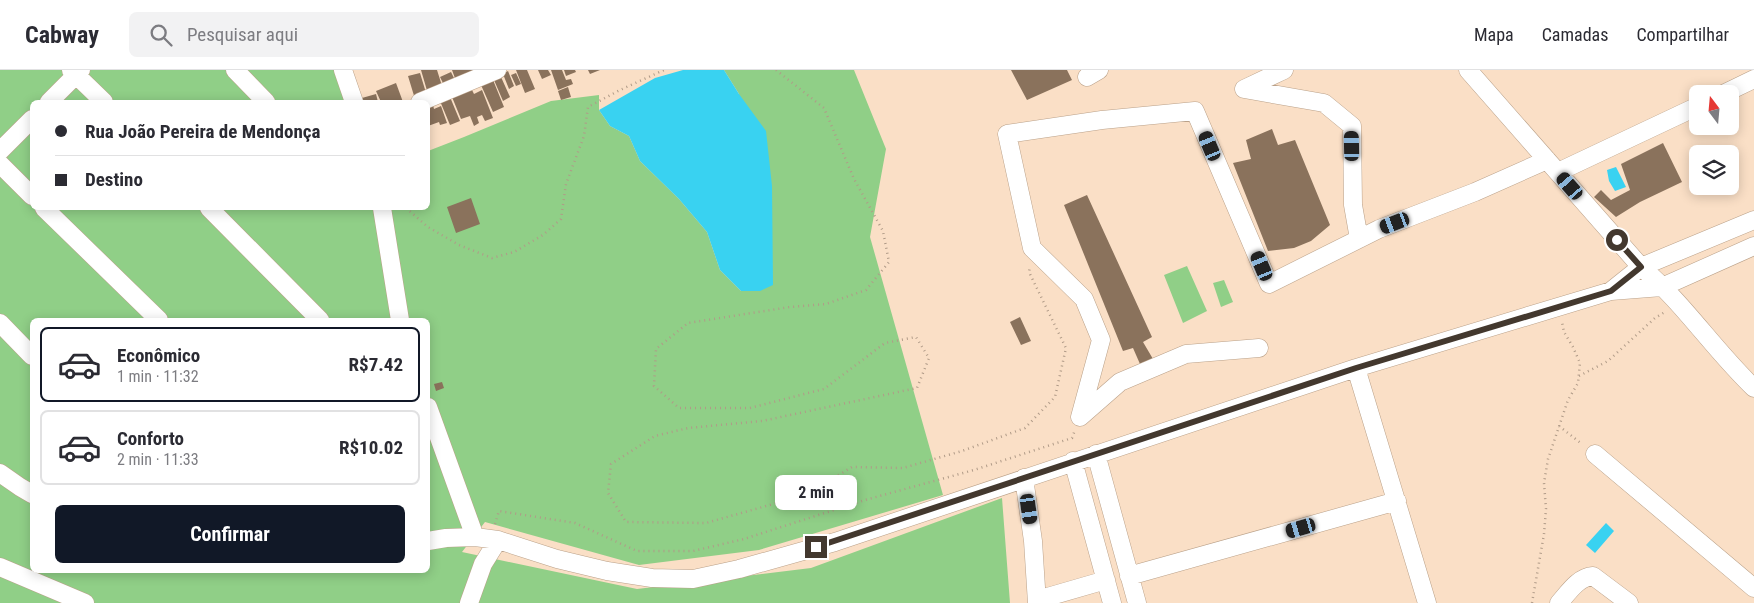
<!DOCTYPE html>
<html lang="pt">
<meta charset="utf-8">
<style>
:root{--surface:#fff;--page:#f2f2f3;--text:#2b2b33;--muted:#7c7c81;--line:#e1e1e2;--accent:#111827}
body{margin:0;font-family:"Roboto Condensed",sans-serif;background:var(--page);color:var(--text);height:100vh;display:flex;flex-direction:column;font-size:19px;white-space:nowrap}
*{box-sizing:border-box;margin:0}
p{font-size:16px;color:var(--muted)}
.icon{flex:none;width:28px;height:28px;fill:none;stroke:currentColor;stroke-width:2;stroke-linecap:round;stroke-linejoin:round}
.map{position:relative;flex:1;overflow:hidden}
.drawer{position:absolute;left:30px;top:248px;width:400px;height:255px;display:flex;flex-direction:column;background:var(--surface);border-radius:8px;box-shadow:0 2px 12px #0003}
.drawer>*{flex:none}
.top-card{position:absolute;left:30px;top:30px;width:400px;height:110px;border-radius:8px;box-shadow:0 2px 12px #0003;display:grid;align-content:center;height:110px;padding:0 25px;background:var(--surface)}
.needle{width:32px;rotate:344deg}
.controls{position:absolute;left:1689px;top:15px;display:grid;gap:10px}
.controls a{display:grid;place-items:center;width:50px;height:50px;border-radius:8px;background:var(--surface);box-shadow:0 2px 12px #0003;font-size:25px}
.end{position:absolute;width:22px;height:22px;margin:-11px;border:6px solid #43382e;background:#fff;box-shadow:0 0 0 2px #fff}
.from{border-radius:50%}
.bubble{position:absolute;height:35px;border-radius:8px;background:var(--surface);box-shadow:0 2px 12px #0003;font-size:16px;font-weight:700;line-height:35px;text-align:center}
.car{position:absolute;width:15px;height:30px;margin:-15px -8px;border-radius:6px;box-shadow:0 0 4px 1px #0007;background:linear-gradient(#222 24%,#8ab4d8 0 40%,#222 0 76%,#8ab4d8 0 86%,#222 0)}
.top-card b{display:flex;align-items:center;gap:18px;height:48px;font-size:19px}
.top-card b+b{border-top:1px solid var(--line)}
.top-card i{width:12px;height:12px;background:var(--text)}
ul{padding:9px 0 0;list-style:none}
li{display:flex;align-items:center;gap:15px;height:75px;margin:0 10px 8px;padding:0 15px;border:2px solid var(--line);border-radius:8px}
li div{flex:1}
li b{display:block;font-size:19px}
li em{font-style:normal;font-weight:700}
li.on{border-color:var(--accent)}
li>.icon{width:45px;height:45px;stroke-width:1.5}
.button{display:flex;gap:10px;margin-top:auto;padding:10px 25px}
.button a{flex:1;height:58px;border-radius:8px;background:var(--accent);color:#fff;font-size:20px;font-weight:700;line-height:58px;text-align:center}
header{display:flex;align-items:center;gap:30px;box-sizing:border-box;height:70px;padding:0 25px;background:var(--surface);border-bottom:1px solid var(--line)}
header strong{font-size:24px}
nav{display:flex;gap:28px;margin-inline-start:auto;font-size:18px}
.search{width:350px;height:45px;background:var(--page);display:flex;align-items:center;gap:12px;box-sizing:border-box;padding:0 18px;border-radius:8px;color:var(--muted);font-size:19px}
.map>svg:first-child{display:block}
</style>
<header>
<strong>Cabway</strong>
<div class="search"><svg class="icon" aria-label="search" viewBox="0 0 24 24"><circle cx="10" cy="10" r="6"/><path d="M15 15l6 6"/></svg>Pesquisar aqui</div>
<nav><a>Mapa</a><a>Camadas</a><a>Compartilhar</a></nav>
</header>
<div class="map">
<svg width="1754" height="533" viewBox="0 0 1754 533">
<rect width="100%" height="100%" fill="#fadfc6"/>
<path fill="#90cf87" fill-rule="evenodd" d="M0 0H334L345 32H32V138H428V81L464 67 551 31 599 25V40L610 56 629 66 640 91 679 129 707 162 720 200 741 221H760L739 24 724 0H854L886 79 870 167 943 425 759 480 639 495 485 452 462 482 637 519 811 498 1002 428 1010 533H0ZM32 250H428V500H32Z
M1187 196 1207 241 1183 253 1164 205Z
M1224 210 1233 232 1221 237 1213 213Z"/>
<path fill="#39d2f1" d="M683 0H724L739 24 766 61 772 116 773 215 760 221H741L720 200 707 162 679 129 640 91 629 66 610 56 599 40 655 8Z
M1616 97 1626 117 1615 121 1609 111 1607 100Z
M1606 453 1614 461 1595 483 1586 475Z"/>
<path fill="#8a725c" d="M421 0H437L443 19 428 24Z
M452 0H485L456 11Z
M516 0H527L535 19 525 23Z
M538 0H548L551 5 542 9Z
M551 0H562L566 10 571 9 573 14 558 20Z
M564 0H575L576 2 566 6Z
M588 0H600L590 4Z
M1011 0H1067L1072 10 1027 30Z
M508 1 514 16 509 19 503 4Z
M451 2 456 12 445 17 440 7Z
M420 3 427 26 415 29 408 6Z
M516 3 521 14 516 16 511 5Z
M501 7 510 27 503 31 494 10Z
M493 10 504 37 493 42 481 15Z
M396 13 403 32H381L376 21Z
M568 17 571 27 561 30 558 21Z
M472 20 474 24 482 20 493 48 485 51 482 45 477 47 479 53 474 56 470 46 461 49 452 27Z
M376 24 378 32H364L362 28Z
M450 27 460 51 450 55 440 31Z
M433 35 434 39 441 36 447 53 440 55 439 52 428 56V37Z
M1272 59 1278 75 1295 70 1330 155 1311 171 1294 178 1268 181 1233 93 1251 89 1246 70Z
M1663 73 1682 112 1640 132 1616 147 1594 127 1601 120 1611 130 1630 120 1621 94Z
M1087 125 1152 267 1143 272 1153 289 1140 294 1133 278 1123 281 1064 135Z
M471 128 480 154 456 163 447 137Z
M1020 247 1031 271 1021 275 1010 252Z
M442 312 444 318 436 321 434 314Z"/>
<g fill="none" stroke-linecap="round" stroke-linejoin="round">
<defs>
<path id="minor" d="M71 0 104 32
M235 0 266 32
M343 0 354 32
M1284 0 1244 19 1324 33 1352 56 1353 135 1359 169
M1468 0 1641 197C1683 232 1714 280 1754 318
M1087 7 1099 0
M1723 24 1754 9
M49 32 81 0
M420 32 497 0
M0 81 32 49
M0 94 32 126
M1558 102 1698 36
M44 138 159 250
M209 138 320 250
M382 138 400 250
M1611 221 1641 197 1754 150
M0 253 32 286
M1259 278 1186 284 1120 312 1080 347 1101 270 1084 229 1032 178 1007 64 1102 50 1195 41 1269 214 1379 159 1475 122 1547 90
M1356 298 1427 533
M428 337 475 467
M1096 384 1137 533
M1595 384 1754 518
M1073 391 1112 533
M0 403 20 417 32 424
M1024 408 1033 471 1037 533
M428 471 446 468 475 467 498 470 557 489 607 501 652 508 693 509 739 499 835 472 1356 298 1611 221 1662 217 1754 176
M0 497 85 533
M1129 506 1397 431
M1037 530 1106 510
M469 533 483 494 498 470
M1559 533C1568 523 1578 507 1593 506L1629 533"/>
</defs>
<use href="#minor" stroke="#baa189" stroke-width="19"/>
<path stroke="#b09b88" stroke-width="2.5" stroke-dasharray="1 4" stroke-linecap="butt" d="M776 0 824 38 854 109 883 161 889 192 866 220 826 234 790 237 688 253 656 279 654 316 679 338H750L824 319 885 273 916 267 929 288 917 318 762 351 688 358 655 366 611 394 608 423 626 452 706 453 805 425 852 397 903 398 962 381 1025 358 1055 327 1066 278 1029 202 1030 197
M406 138 428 157 459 175 492 188 514 182 543 165 561 149 566 114 584 66 588 37 620 20 664 0
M1579 306 1608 291 1655 248 1665 242
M1559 356 1582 374
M495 454 499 441 575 453 637 481H693L744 469 865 430 974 400 1072 368 1075 360
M1532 533 1544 464 1546 439 1544 413 1548 389 1568 330 1578 313 1580 293 1573 277 1564 262 1562 252"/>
<use href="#minor" stroke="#fff" stroke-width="18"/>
</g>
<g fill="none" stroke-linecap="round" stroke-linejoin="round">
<path stroke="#43382e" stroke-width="6" d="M816 477 1356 298 1611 221 1641 197 1617 170"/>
</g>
</svg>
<div class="controls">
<a><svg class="needle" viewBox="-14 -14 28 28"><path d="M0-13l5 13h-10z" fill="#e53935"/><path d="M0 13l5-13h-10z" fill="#7c7c81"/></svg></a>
<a><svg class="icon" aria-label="layers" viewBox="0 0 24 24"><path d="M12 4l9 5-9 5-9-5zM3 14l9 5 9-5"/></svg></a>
</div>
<i class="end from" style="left:1617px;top:170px"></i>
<i class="end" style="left:816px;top:477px"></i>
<div class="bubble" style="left:775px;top:405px;width:82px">2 min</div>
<i class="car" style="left:1210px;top:76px;rotate:337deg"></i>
<i class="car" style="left:1352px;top:76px;rotate:359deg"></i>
<i class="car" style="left:1570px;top:116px;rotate:319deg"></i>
<i class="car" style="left:1395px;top:153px;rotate:249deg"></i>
<i class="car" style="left:1262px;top:196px;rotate:337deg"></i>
<i class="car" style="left:1029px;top:439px;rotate:172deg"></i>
<i class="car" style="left:1301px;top:458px;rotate:254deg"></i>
<div class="top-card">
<b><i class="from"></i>Rua João Pereira de Mendonça</b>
<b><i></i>Destino</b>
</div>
<section class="drawer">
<ul>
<li class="on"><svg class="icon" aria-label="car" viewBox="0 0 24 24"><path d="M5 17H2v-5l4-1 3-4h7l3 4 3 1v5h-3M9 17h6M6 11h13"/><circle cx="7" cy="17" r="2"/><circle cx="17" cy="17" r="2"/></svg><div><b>Econômico</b><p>1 min · 11:32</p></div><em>R$7.42</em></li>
<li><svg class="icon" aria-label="car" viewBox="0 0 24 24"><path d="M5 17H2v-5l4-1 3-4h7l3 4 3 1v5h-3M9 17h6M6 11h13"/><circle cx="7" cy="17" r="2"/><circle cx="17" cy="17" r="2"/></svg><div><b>Conforto</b><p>2 min · 11:33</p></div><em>R$10.02</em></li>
</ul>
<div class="button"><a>Confirmar</a></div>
</section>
</div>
